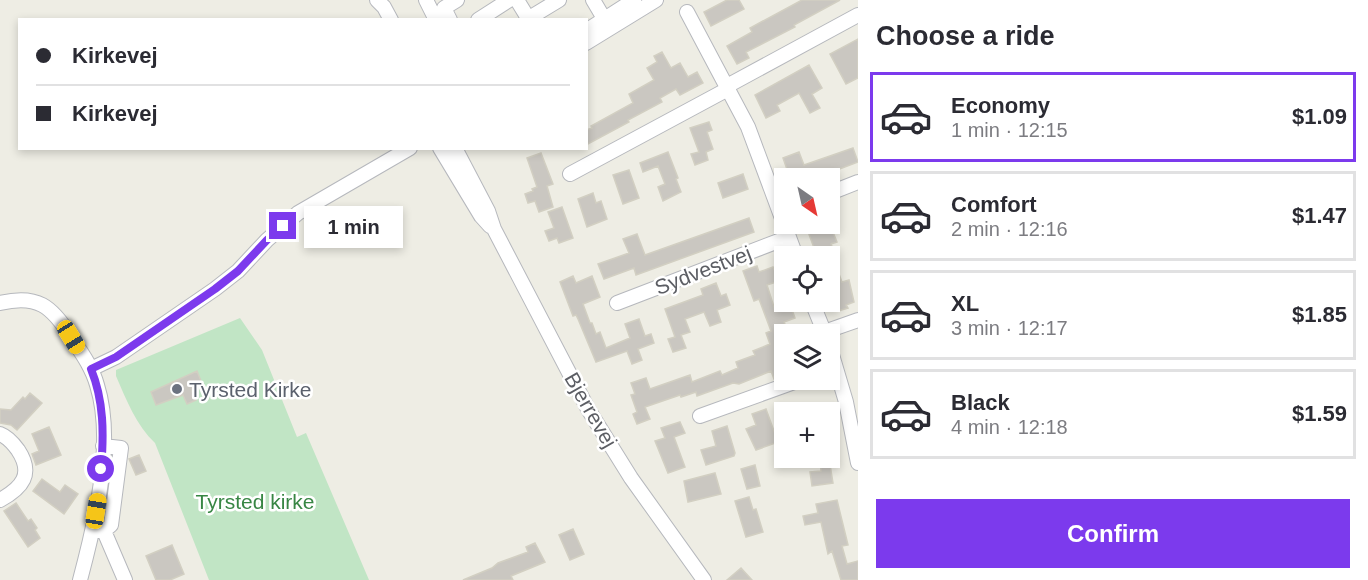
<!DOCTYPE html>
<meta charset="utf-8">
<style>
:root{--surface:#fff;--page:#f7f7f7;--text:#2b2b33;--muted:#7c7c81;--line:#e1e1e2;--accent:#7c3aed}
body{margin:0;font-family:Helvetica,sans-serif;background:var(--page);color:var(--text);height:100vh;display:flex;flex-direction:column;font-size:22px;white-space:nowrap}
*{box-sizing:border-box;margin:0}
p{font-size:20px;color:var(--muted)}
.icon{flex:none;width:33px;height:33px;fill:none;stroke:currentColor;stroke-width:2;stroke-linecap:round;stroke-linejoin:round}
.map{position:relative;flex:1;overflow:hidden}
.side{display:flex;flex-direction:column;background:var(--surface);width:510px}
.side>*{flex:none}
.hud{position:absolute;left:18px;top:18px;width:570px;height:132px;border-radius:0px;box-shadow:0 3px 9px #0003;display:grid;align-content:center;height:132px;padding:0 18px;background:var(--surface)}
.needle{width:39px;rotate:146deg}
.tools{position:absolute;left:774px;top:168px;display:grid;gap:12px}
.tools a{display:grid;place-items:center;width:66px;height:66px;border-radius:0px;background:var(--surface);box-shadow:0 3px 9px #0003;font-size:30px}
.end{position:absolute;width:27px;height:27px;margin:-14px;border:8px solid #7c3aed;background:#fff;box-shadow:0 0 0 3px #fff}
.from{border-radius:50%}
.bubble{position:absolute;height:42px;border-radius:0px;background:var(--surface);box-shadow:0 3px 9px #0003;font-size:20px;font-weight:800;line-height:42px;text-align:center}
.car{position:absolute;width:18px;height:36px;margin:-18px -9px;border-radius:8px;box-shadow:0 0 4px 2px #0007;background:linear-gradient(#f5c518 24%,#345 0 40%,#f5c518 0 76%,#345 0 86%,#f5c518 0)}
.hud b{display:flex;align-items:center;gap:21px;height:57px;font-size:22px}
.hud b+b{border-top:2px solid var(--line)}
.hud i{width:15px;height:15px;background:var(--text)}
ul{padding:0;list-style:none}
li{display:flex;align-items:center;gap:18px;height:90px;margin:0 12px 9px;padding:0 6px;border:3px solid var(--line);border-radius:0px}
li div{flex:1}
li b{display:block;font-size:22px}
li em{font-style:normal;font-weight:800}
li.on{border-color:var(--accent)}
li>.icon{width:54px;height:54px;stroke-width:1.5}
h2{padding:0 18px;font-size:27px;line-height:72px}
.primary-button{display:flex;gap:12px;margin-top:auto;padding:12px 18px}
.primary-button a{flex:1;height:69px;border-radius:0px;background:var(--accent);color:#fff;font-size:24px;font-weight:800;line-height:69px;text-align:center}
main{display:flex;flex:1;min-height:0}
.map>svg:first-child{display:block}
</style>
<main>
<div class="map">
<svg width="858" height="580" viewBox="0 0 858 580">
<rect width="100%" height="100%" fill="#eeede4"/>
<path fill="#c1e5c5" d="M240 318 262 350 297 437 306 433 369 580H209L155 443C136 425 126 399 116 376V370Z"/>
<path fill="#cac7c1" stroke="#d2cfc2" stroke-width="1.5" d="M727 0H739L744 9 711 26 704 12Z
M802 0H840L794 25 795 27 746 52 749 58 737 64 727 46 752 32 750 28Z
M858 39V78L846 84 830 54Z
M662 52 671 68 680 63 688 77 697 72 703 83 680 95 676 89 660 98 662 102 628 120 629 122 586 145V130L592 128 591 126 633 103 629 94 654 80 647 68 657 62 654 56Z
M809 65 822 88 812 94 820 108 810 113 799 93 777 105 780 111 766 118 755 95Z
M709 122 712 130 707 132 713 149 706 152 708 160 695 165 691 154 699 152 690 128Z
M853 148 858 162 816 178H790L783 158 799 152 804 165Z
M668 152 678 178 676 179 681 192 663 201 658 187 665 184 658 166 643 172 640 163Z
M541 153 553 184 547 186 553 207 539 212 535 201 528 203 525 194 533 191 532 189 537 187 527 158Z
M629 170 639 198 623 204 613 175Z
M743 174 748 189 723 198 718 183Z
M593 193 596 203 601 201 607 219 587 227 578 199Z
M562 207 573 238 559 243 557 238 549 241 545 231 554 228 548 212Z
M749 218 754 232 636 275 634 268 604 279 598 264 629 253 623 239 637 234 645 255Z
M808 224H824L828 233 833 232 837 242 831 244 836 256H817L807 229 810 228Z
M757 266 759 272 773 267 779 281 767 285 775 310 790 304 795 318 784 322 788 331 784 333V375L774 379 771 371 739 384 733 383 697 396 696 392 681 397 680 395 645 407 650 419 637 424 633 414 637 412 631 395 635 394 631 383 646 378 650 389 690 375 692 382 720 371 722 375 738 368 736 362 755 355 753 351 770 344 766 333 771 331 759 299 754 301 743 271Z
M839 274 842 282 849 280 854 302 846 305 848 308 838 311 830 292V277Z
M573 276 576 283 592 276 600 297 583 304 590 323H592L596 334 600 332 606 348 630 338 625 324 639 319 645 336 651 334 654 343 638 349 642 360 632 364 627 351 596 362 578 319 576 315 573 316 560 282Z
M716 283 721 296 726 294 730 305 717 310 721 322 710 326 704 312 685 319 690 332 681 335 686 348 673 352 668 339 675 337 665 309 703 295 701 289Z
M197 371 203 386 192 391 196 400 187 404 183 395 156 405 151 392Z
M30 393 42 403 17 430 11 425 0 423V409L11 410 23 397 25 399Z
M766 409 778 442 756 450 746 429 756 425 752 414Z
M680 422 685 433 674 437 685 467 668 473 655 441 665 438 661 428Z
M727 426 735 453 734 456 706 465 701 450 716 446 712 431Z
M49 427 61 455 36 465 32 454 39 451 32 434Z
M139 455 146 471 136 475 129 459Z
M820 458H829L833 483 812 486 810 472 821 471Z
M755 465 760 486 747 489 741 469Z
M715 473 721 494 688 502 684 481Z
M42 479 60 492 65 485 78 494 64 514 33 491Z
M749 497 753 510 756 509 763 532 746 537 735 501Z
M837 500 848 545 842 546 847 564 858 561V580H841L832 551 828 554 821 522 805 525 803 516 818 513 816 504Z
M16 503 28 521 31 519 37 528 35 530 40 538 28 547 4 511Z
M573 529 584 554 570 560 559 535Z
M535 543 545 562 511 576 513 580H463L492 568 498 563 528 552 526 547Z
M172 545 184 574 170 580H156L146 556Z
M741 568 752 580H727Z"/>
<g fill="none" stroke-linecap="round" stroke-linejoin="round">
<defs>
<path id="minor" d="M377 0 384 7 391 20
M426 0 436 20
M517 0 528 18
M593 0 609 27
M687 12 748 127 796 256
M450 20 444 8 457 0
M478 20 509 0
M526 20 559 0
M586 31 634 0
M586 43 656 0
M727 86 858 15
M440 148 481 216 490 226
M455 148 488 211 494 229 588 409 631 478 704 580
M570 174 728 89
M830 193 858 182
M812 302 825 334
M0 303C37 294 52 306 71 337 81 352 92 367 97 385 115 442 95 524 80 580
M617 303 789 237
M824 332 858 320
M830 348 846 402 858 463
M91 369 116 357 215 289 238 271 267 240 298 213 410 148
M700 416 800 380
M0 434C8 437 13 443 18 450 34 474 22 488 0 500
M93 531H104L111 525 121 448 103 446
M104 531 125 580"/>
</defs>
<use href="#minor" stroke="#b6b8bd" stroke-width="16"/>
<use href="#minor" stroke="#fff" stroke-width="14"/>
</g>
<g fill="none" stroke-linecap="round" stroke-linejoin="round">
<path stroke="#7c3aed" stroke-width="8" d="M101 469C104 434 104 401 91 369L116 357 215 289 238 271 267 240 283 226"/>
</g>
<circle fill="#6b7280" stroke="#fff" stroke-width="2" cx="177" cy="389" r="6"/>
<g text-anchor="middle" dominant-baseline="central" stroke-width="5" stroke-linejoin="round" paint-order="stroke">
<g font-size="21" fill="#5c5e64" stroke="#fff">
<text transform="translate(703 270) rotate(-21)">Sydvestvej</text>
<text transform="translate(591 410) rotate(60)">Bjerrevej</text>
</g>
<g font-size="21" fill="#5b616d" stroke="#fff" text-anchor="start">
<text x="189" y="389">Tyrsted Kirke</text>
</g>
<g font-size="21" fill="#388644" stroke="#fff">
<text x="255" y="501">Tyrsted kirke</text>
</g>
</g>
</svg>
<div class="tools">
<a><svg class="needle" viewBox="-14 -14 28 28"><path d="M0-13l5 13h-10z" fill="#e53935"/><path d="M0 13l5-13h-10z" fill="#7c7c81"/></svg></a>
<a><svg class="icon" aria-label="locate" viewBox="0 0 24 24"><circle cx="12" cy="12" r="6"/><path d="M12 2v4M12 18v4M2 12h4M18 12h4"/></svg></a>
<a><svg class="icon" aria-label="layers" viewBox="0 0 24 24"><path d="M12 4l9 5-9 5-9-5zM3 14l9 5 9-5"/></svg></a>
<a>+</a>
</div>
<i class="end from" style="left:101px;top:469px"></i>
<i class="end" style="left:283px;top:226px"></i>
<div class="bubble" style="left:304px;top:206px;width:99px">1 min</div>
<i class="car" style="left:71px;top:337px;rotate:148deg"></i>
<i class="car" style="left:96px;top:511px;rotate:9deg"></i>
<div class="hud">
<b><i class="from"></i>Kirkevej</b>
<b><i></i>Kirkevej</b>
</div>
</div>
<section class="side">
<h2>Choose a ride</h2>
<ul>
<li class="on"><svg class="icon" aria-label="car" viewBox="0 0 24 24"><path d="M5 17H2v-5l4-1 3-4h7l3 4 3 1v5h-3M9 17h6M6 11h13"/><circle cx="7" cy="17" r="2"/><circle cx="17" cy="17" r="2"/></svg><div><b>Economy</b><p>1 min · 12:15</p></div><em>$1.09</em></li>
<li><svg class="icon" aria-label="car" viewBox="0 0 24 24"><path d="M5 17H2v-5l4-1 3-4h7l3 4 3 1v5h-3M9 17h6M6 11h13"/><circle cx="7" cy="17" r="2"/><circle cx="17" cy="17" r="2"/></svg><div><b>Comfort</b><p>2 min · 12:16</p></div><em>$1.47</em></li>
<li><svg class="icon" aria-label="car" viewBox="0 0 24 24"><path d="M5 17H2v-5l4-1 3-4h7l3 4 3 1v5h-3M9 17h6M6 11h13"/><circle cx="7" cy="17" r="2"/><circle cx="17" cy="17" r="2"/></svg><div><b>XL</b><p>3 min · 12:17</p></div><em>$1.85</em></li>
<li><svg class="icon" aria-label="car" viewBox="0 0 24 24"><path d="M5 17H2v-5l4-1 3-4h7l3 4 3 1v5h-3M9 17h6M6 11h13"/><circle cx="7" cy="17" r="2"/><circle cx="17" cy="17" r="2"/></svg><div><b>Black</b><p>4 min · 12:18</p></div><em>$1.59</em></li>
</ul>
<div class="primary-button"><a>Confirm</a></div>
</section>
</main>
